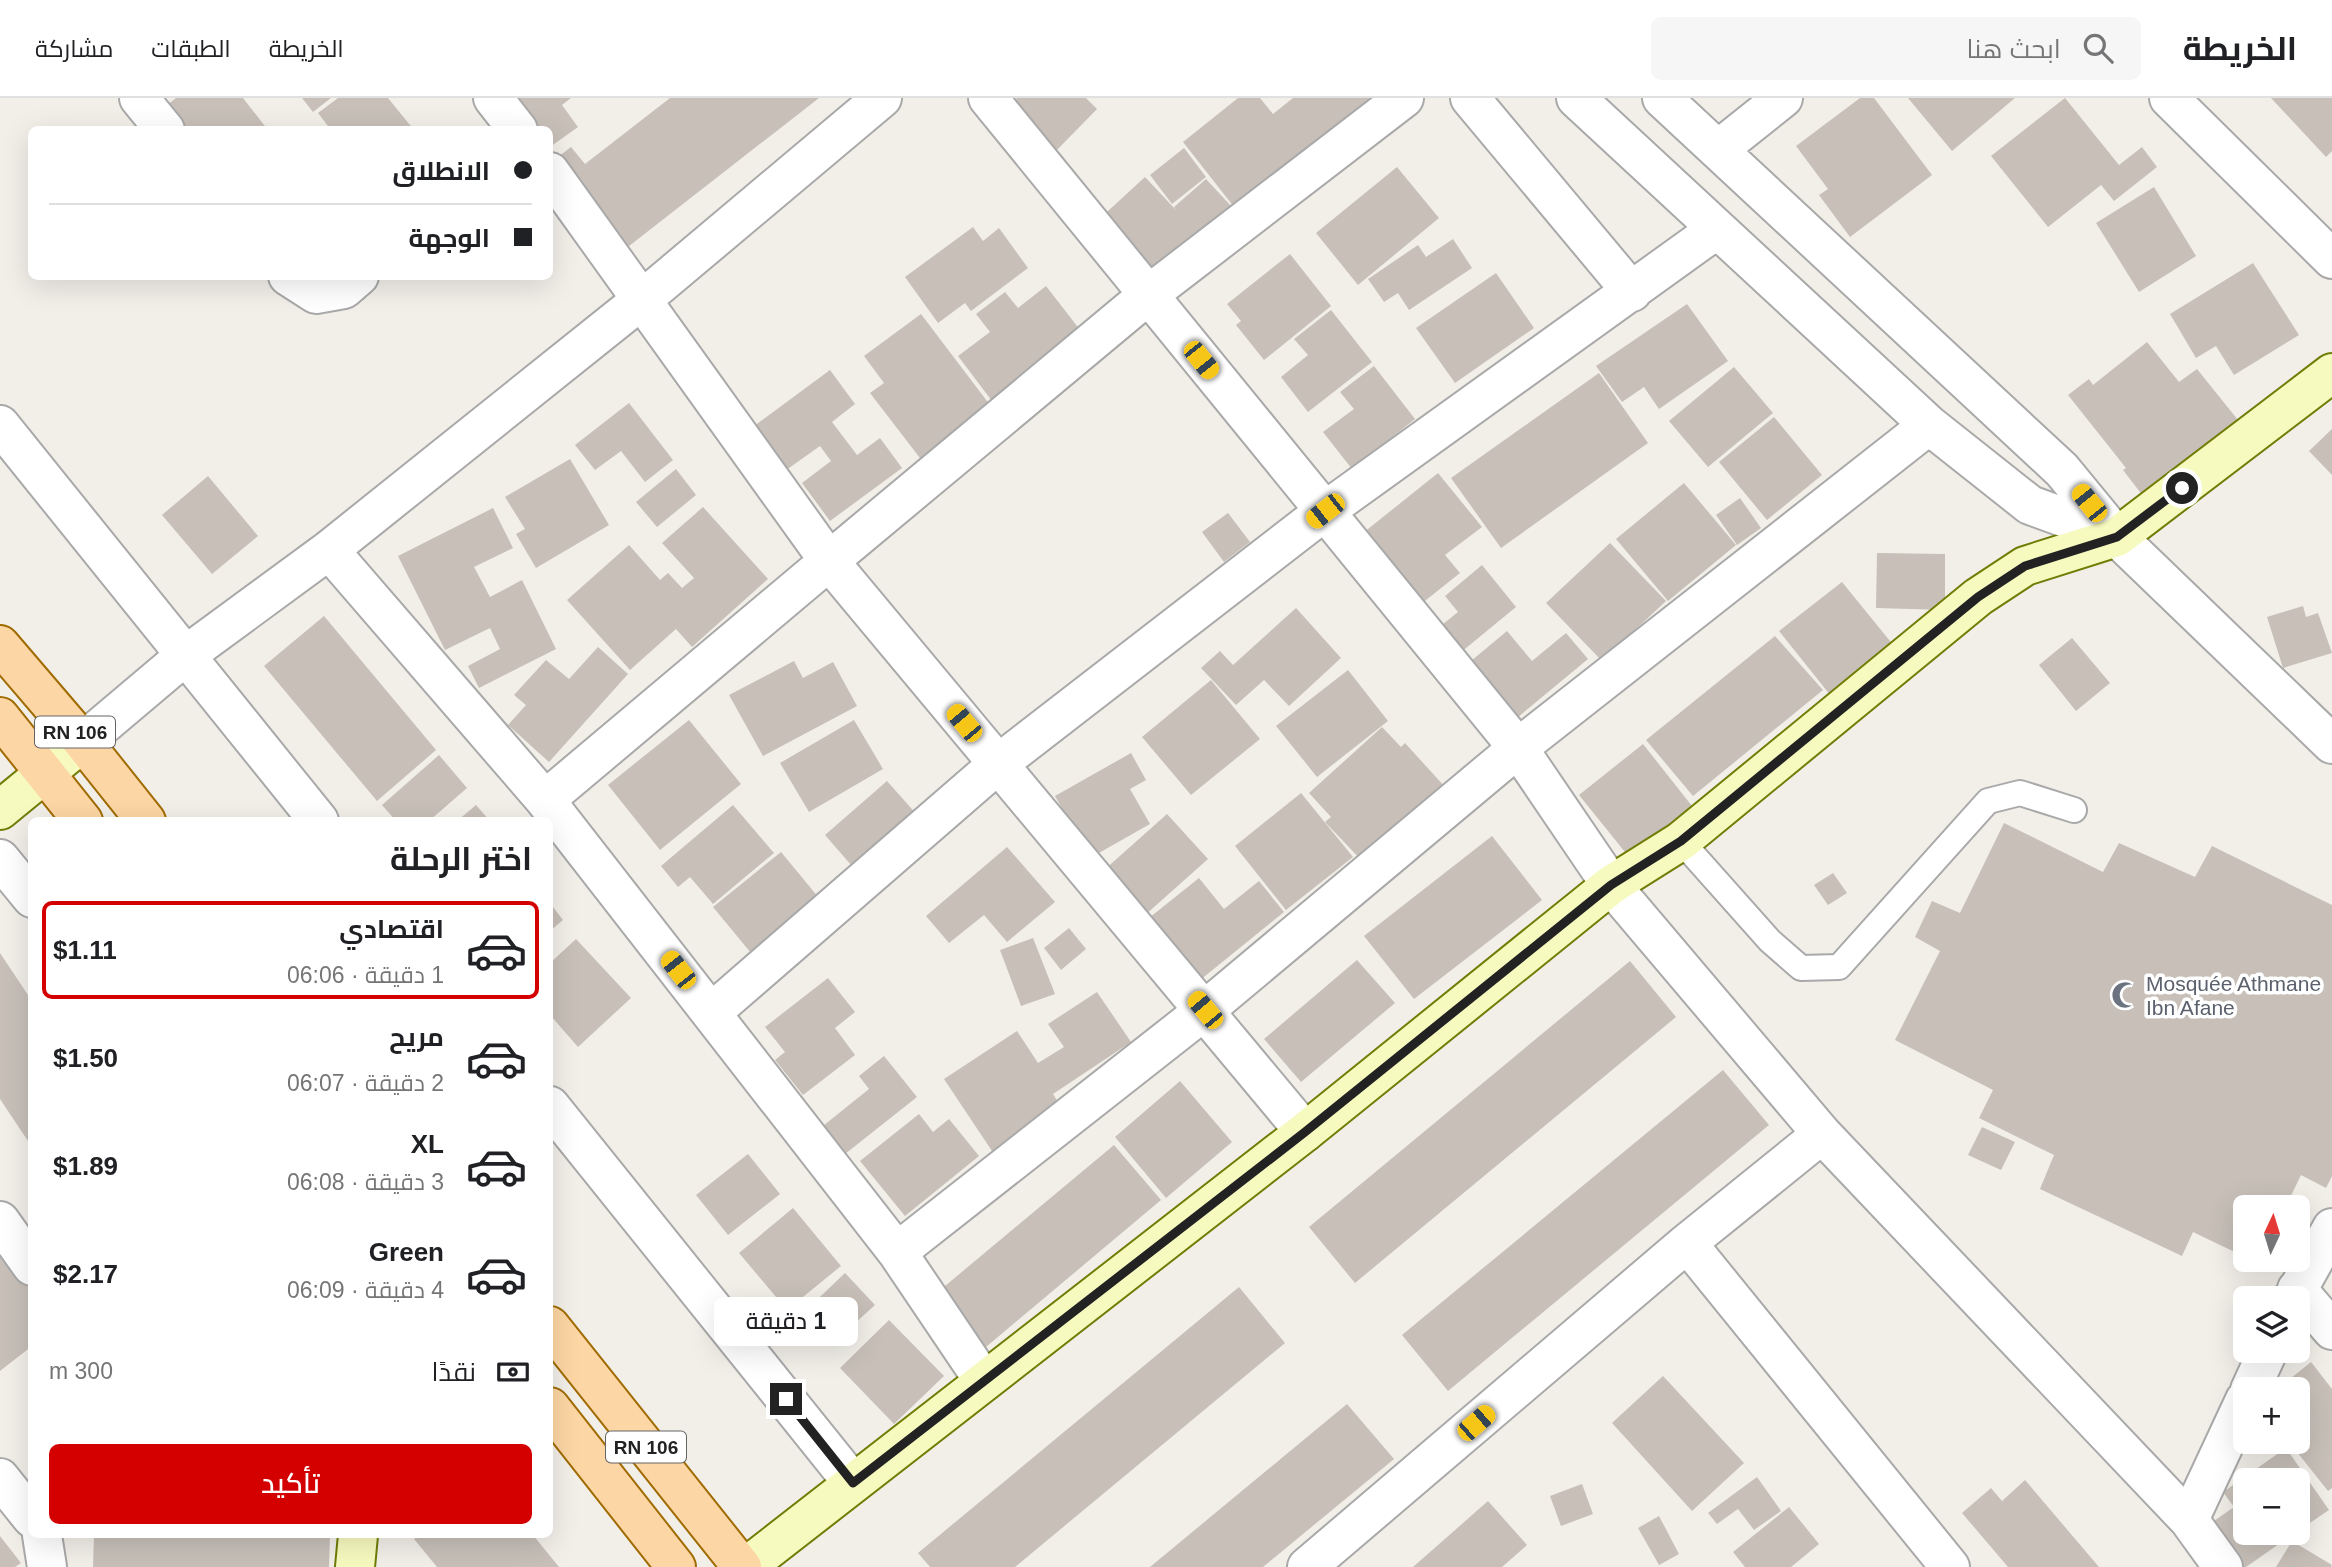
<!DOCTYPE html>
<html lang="ar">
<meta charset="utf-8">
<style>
:root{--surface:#fff;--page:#f6f6f6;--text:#202124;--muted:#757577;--line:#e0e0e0;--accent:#d40000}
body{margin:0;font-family:Helvetica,Cairo,sans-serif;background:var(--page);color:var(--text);direction:rtl;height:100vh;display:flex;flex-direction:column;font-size:26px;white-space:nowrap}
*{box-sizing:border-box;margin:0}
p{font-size:23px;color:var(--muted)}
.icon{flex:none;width:38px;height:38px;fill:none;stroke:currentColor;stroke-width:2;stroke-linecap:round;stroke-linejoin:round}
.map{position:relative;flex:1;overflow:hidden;direction:ltr}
.details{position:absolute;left:28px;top:719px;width:525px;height:721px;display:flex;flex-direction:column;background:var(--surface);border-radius:10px;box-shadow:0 7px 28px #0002;direction:rtl}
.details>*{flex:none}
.banner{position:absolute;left:28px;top:28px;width:525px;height:154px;border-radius:10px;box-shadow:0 7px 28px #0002;direction:rtl;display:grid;align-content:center;height:154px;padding:0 21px;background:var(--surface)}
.needle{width:46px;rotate:4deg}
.tools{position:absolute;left:2233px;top:1097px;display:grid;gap:14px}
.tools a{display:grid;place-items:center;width:77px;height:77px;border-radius:10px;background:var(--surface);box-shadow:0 7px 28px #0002;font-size:35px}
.end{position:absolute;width:32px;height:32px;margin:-16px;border:9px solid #222;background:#fff;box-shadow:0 0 0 4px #fff}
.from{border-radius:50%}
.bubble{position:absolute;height:49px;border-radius:10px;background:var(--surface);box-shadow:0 7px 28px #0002;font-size:23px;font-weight:600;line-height:49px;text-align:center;direction:rtl}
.car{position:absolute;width:21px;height:42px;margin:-21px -10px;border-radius:9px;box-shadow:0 0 5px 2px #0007;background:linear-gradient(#f5c518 24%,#345 0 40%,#f5c518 0 76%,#345 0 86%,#f5c518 0)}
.banner b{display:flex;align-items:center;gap:24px;height:66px;font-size:26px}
.banner b+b{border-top:2px solid var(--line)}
.banner i{width:18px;height:18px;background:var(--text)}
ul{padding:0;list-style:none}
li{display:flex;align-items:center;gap:21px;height:98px;margin:0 14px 10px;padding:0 7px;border:4px solid transparent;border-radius:10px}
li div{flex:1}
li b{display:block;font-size:26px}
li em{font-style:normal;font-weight:600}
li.active{border-color:var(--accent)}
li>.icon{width:63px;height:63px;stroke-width:1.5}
h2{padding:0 21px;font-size:32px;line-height:84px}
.pay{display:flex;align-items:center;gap:18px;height:77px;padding:0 21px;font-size:26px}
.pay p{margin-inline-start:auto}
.primary-button{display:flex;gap:14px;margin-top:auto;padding:14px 21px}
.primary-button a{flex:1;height:80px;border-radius:10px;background:var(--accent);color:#fff;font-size:28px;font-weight:600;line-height:80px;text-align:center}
header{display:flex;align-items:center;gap:42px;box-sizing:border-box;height:98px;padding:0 35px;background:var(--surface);border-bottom:2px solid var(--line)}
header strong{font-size:33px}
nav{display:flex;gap:38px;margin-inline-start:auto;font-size:24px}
.search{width:490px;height:63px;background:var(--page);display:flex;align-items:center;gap:18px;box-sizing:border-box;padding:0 24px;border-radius:10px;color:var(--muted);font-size:26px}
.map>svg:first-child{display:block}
</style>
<header>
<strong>الخريطة</strong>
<div class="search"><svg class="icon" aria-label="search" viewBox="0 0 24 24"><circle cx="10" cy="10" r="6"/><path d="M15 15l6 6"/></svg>ابحث هنا</div>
<nav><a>الخريطة</a><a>الطبقات</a><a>مشاركة</a></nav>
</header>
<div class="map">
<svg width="2332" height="1469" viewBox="0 0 2332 1469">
<rect width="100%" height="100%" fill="#f2efe9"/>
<path fill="#c7bfb8" d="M176 0H243L268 32H186L167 7Z
M302 0H331L313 14Z
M338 0H388L414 32H331L318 15Z
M511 0H571L562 7 578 29 550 49V32H534Z
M670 0H819L615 159 550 65 571 49 585 66Z
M1017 0H1086L1097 11 1053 56 1006 11Z
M1238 0H1260L1273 16 1293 0H1374L1234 109 1183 44Z
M1860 0H1874L1932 77 1850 139 1819 97 1828 91 1796 48Z
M1908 0H2015L1952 53Z
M2065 0 2119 67 2142 49 2157 69 2114 103 2101 87 2048 129 1991 58Z
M2271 0H2332V53L2326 59Z
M1184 50 1206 79 1172 106 1150 77Z
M1397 69 1439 120 1358 187 1316 135Z
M1145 79 1176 112 1174 109 1206 81 1231 108 1150 183 1096 124Z
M2154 89 2196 158 2139 194 2096 125Z
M973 129 983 143 999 130 1028 170 971 213 965 205 938 225 905 179Z
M1453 141 1472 170 1409 212 1398 195 1384 204 1368 181 1418 147 1426 159Z
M1290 156 1331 208 1264 262 1236 227 1241 223 1227 206Z
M2253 165 2299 237 2234 277 2216 248 2196 260 2170 216Z
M1496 175 1534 230 1455 285 1416 230Z
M1046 188 1084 237 995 307 958 258 990 234 976 216 1005 194 1018 210Z
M1687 206 1728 263 1659 311 1644 289 1622 304 1596 268Z
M1331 212 1372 264 1308 314 1281 279 1308 257 1294 241Z
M921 216 993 311 923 364 870 295 884 285 864 258Z
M2147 244 2179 284 2197 271 2238 322 2143 398 2123 372 2126 370 2068 297 2089 281 2093 287Z
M1374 268 1415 321 1352 371 1323 334 1354 311 1340 294Z
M1734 269 1773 315 1708 369 1669 323Z
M830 272 855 306 832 324 857 357 880 340 902 370 830 423 802 385 831 363 820 348 782 375 750 331Z
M1599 275 1648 345 1501 450 1451 380Z
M629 305 673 362 645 384 621 353 595 372 575 347Z
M1774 319 1822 377 1767 422 1719 364Z
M2332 331V377L2309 353Z
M570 361 609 427 536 470 516 436 525 431 505 399Z
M676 371 696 397 657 429 636 404Z
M1438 375 1482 429 1445 457 1460 475 1411 514 1353 443Z
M208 378 258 438 212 476 162 417Z
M1684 385 1736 447 1668 503 1616 441Z
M1740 400 1761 430 1737 447 1716 417Z
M703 409 768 481 692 549 676 531 630 572 567 502 629 447 660 482 668 475 682 490 694 480 662 445Z
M493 410 513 450 474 469 490 499 522 482 556 551 479 590 468 568 500 551 490 530 445 552 398 458Z
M1228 415 1250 444 1224 464 1202 434Z
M1610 445 1666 503 1602 563 1546 505Z
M1877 455 1945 456V512L1876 510Z
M1482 467 1516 509 1449 564 1427 539 1458 514 1445 498Z
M1842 484 1894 548 1831 598 1779 533Z
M2303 508 2306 519 2318 515 2332 555 2283 570 2267 519Z
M1296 510 1341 560 1289 608 1264 582 1236 607 1201 570 1220 553 1233 567Z
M324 518 436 652 377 703 264 568Z
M1507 533 1532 563 1566 535 1588 561 1506 629 1459 573Z
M1775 538 1823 592 1693 698 1646 642Z
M2072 540 2110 585 2076 613 2039 567Z
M598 549 628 576 549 664 508 627 526 607 514 597 546 562 569 581Z
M794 563 803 580 833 564 857 608 763 658 729 597Z
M1348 572 1388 623 1317 679 1276 628Z
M1211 582 1260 641 1191 697 1142 639Z
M689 622 741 686 660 752 608 687Z
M854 622 883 671 809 714 780 665Z
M1382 629 1401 649 1405 645 1445 689 1363 764 1325 724 1331 719 1309 695Z
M1643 646 1692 708 1629 759 1579 697Z
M1131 655 1146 682 1130 691 1150 726 1090 760 1055 698Z
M439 657 467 690 429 723H396L382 707Z
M887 683 927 728 865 783 825 737Z
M1301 695 1353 759 1286 812 1235 748Z
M476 707 490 723H457Z
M733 707 774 755 713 806 690 779 678 789 661 768Z
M1167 716 1208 761 1144 818 1103 773Z
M2004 725 2103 774 2119 745 2195 779 2212 748 2332 807V1078L2326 1090 2301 1077 2285 1110H2245V1159L2193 1134 2182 1158 2040 1091 2054 1057 1979 1020 1993 992 1895 942 1940 853 1915 839 1932 803 1960 815Z
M1492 738 1542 802 1414 901 1364 838Z
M1007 749 1055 804 1007 844 984 817 949 845 926 818Z
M781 754 824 806 756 861 713 809Z
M1833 775 1847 795 1828 807 1814 787Z
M1199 780 1224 811 1259 783 1284 814 1194 887 1149 820Z
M550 805 563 822 550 833Z
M1069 830 1086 851 1061 872 1044 850Z
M1033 840 1055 896 1021 908 1000 852Z
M576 841 631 900 578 949 550 917V865Z
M0 855 32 903V1049L0 1001Z
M1357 862 1395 905 1301 984 1264 941Z
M1630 863 1676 919 1355 1185 1309 1129Z
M828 880 855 914 835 930 855 957 803 997 775 962 785 954 765 929Z
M1097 894 1131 944 1053 996 1062 1011 994 1056 944 981 1017 933 1038 965 1064 949 1048 926Z
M884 958 917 999 845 1056 823 1028 869 991 859 978Z
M1723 972 1769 1027 1448 1293 1402 1237Z
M1180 983 1232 1044 1166 1100 1115 1039Z
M919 1016 933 1034 949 1021 979 1058 905 1118 860 1063Z
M1982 1029 2015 1044 2001 1072 1968 1057Z
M1114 1047 1161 1102 986 1249 939 1193Z
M748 1056 780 1096 728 1137 696 1097Z
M793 1110 841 1168 787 1212 739 1155Z
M0 1154 32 1194V1248L0 1273Z
M845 1175 875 1207 831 1247 802 1216Z
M1239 1189 1285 1245 1015 1469H930L918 1455Z
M889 1222 944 1278 894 1326 840 1270Z
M2311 1264 2332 1291V1390L2328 1393 2289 1344H2298V1292H2276Z
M1663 1278 1744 1365 1692 1413 1612 1325Z
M1347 1306 1394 1361 1263 1469H1150Z
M2286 1350 2329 1412 2298 1433V1382H2245V1435H2295L2246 1469H2227L2201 1432 2234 1409 2223 1394Z
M1757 1379 1781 1413 1754 1432 1738 1411 1717 1426 1708 1415Z
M2025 1382 2099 1469H2008L1962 1415 1991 1390 2002 1403Z
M1582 1386 1593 1416 1561 1428 1550 1398Z
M1488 1403 1527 1447 1502 1469H1413Z
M1789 1409 1819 1446 1791 1469H1745L1733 1454Z
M1659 1418 1679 1456 1659 1467 1638 1430Z
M94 1437H330L329 1469H93Z
M419 1437H533L559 1469H437L414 1441Z
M0 1438 21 1465 15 1469H0Z
M2292 1443 2332 1467 2331 1469H2276Z"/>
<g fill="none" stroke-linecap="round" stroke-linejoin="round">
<defs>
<path id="lane" d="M1681 743 1770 843 1801 870 1839 869 1988 703 2020 695 2074 712"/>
<path id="street" d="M139 0 165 32
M493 0 518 32
M988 0 1518 650 1611 787 1822 1036 2189 1422 2223 1469
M1470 0 1632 194
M1576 0 1929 327 2030 407 2115 438
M1662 0 2062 372 2117 439 2332 646
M2169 0 2332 161
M1719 51 1783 0
M550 74 829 463 1148 197 1404 0
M288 178 316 196 344 191 359 178
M0 327 319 723
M329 452 545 702
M83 644 186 557 329 452 650 195 882 0
M0 761 32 800
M712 914 998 666 1325 413 1717 131
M550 1008 853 1385
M0 1123 32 1168
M1687 1145 1822 1036
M897 1154 1205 912 1518 650 1929 327
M2297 1191 2332 1232
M2293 1200 2332 1130
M984 1283 897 1154 545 702 829 463 1305 1034
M2250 1292 2268 1253
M0 1380 32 1420
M2189 1422 2245 1302
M42 1437 47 1469
M1307 1469 1687 1145 1950 1469"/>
<path id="secondary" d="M0 712 83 644
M355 1469 358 1437
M746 1469 1305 1034 1611 787 1681 743 1978 499 2025 468 2117 439 2332 275"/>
<path id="primary" d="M0 547 83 644 146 723
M0 619 83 723
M550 1228 742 1469
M550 1309 676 1469"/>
</defs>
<use href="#lane" stroke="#a9a9a9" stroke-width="28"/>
<use href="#street" stroke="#a9a9a9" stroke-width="42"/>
<use href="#secondary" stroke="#707d05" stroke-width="42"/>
<use href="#primary" stroke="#a06b00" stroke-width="42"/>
<use href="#lane" stroke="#fff" stroke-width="24"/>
<use href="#street" stroke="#fff" stroke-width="38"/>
<use href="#secondary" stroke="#f7fabf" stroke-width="38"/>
<use href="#primary" stroke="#fcd6a4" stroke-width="38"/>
</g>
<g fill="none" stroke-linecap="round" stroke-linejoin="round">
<path stroke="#222" stroke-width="9" d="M786 1301 853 1385 1305 1034 1611 787 1681 743 1978 499 2025 468 2117 439 2182 390"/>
</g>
<defs>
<symbol id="mosque-bare" viewBox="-9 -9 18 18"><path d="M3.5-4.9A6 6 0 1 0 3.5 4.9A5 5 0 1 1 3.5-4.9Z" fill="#6b7280" stroke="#fff" stroke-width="2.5" paint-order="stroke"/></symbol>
</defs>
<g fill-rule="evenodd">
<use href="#mosque-bare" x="2106" y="878" width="38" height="38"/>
</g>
<g text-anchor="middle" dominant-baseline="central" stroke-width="7" stroke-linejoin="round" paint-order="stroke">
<g fill="#fff" stroke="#646464" stroke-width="2">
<rect x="35" y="618.5" width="80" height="31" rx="5"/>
<rect x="606" y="1333.5" width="80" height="31" rx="5"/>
</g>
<g font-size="19" font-weight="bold" fill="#222">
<text x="75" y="634">RN 106</text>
<text x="646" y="1349">RN 106</text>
</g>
<g font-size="21" fill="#5b616d" stroke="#fff" text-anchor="start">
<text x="2146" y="885">Mosquée Athmane<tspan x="2146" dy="24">Ibn Afane</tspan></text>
</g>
</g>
</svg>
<div class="tools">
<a><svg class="needle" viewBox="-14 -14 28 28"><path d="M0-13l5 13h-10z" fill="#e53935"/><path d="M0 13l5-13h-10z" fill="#757577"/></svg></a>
<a><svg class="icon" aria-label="layers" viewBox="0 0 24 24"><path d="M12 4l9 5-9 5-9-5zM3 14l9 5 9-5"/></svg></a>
<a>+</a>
<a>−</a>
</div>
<i class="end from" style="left:2182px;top:390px"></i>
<i class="end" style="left:786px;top:1301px"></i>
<div class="bubble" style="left:714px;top:1199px;width:144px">1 دقيقة</div>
<i class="car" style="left:1201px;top:262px;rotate:141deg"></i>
<i class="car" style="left:2089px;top:405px;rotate:321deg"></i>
<i class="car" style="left:1325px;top:413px;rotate:232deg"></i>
<i class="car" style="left:964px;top:625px;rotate:320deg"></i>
<i class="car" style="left:678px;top:872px;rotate:322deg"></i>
<i class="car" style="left:1205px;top:912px;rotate:320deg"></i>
<i class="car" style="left:1476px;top:1325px;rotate:49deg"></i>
<div class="banner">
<b><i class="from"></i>الانطلاق</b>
<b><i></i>الوجهة</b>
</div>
<section class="details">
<h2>اختر الرحلة</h2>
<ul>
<li class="active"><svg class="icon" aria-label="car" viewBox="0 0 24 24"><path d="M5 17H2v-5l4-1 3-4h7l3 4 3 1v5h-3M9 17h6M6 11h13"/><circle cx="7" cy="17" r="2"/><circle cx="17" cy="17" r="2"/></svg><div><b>اقتصادي</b><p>1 دقيقة · 06:06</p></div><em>$1.11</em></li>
<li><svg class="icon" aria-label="car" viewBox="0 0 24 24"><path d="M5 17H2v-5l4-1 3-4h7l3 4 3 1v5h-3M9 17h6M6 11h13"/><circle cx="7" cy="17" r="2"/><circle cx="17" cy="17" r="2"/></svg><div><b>مريح</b><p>2 دقيقة · 06:07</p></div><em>$1.50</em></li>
<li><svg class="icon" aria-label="car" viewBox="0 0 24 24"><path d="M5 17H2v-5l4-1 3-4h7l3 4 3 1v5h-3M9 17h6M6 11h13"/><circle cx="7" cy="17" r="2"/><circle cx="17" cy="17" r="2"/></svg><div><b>XL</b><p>3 دقيقة · 06:08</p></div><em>$1.89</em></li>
<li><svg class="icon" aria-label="car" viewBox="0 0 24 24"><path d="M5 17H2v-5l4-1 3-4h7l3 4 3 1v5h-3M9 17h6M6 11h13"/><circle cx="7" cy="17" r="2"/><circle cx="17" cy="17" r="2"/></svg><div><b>Green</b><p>4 دقيقة · 06:09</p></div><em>$2.17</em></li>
</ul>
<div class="pay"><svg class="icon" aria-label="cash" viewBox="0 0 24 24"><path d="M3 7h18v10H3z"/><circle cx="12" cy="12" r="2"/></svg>نقدًا<p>300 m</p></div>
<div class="primary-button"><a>تأكيد</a></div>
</section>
</div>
